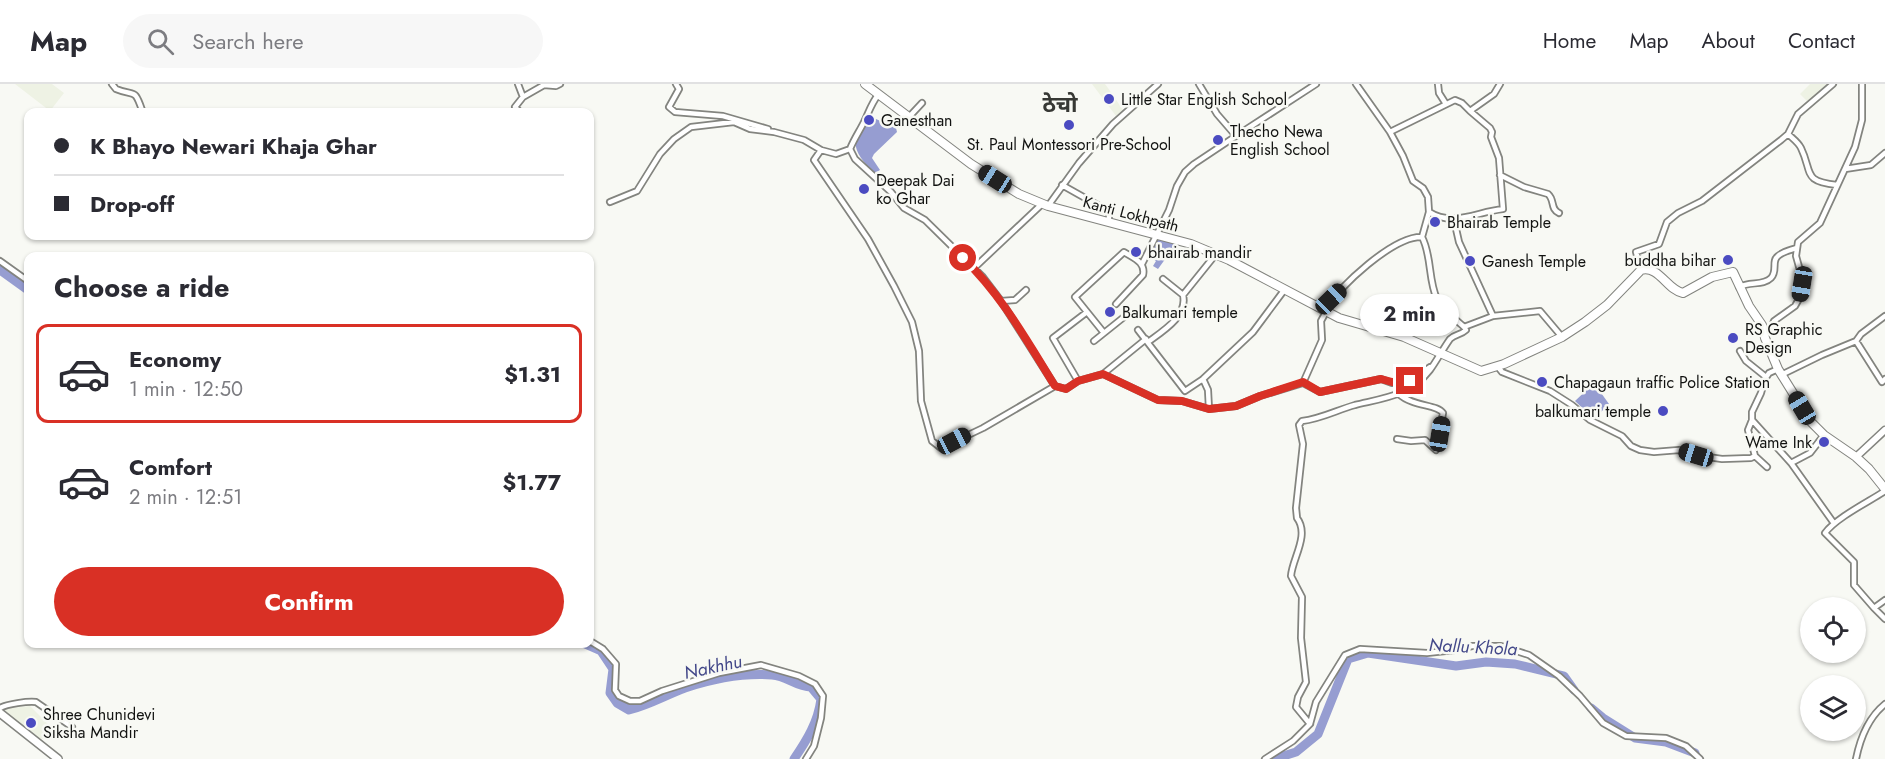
<!DOCTYPE html>
<meta charset="utf-8">
<style>
:root{--surface:#fff;--page:#f7f7f7;--text:#2b2b33;--muted:#7c7c81;--line:#e1e1e2;--accent:#d93025}
body{margin:0;font-family:Jost,"Noto Sans Devanagari",sans-serif;background:var(--page);color:var(--text);height:100vh;display:flex;flex-direction:column;font-size:22px;white-space:nowrap}
*{box-sizing:border-box;margin:0}
p{font-size:20px;color:var(--muted)}
.icon{flex:none;width:33px;height:33px;fill:none;stroke:currentColor;stroke-width:2;stroke-linecap:round;stroke-linejoin:round}
.map{position:relative;flex:1;overflow:hidden}
.panel{position:absolute;left:24px;top:168px;width:570px;height:396px;display:flex;flex-direction:column;background:var(--surface);border-radius:12px;box-shadow:0 2px 4px #0004}
.panel>*{flex:none}
.guide{position:absolute;left:24px;top:24px;width:570px;height:132px;border-radius:12px;box-shadow:0 2px 4px #0004;display:grid;align-content:center;height:132px;padding:0 30px;background:var(--surface)}
.fabs{position:absolute;left:1800px;top:513px;display:grid;gap:12px}
.fabs a{display:grid;place-items:center;width:66px;height:66px;border-radius:50%;background:var(--surface);box-shadow:0 2px 4px #0004;font-size:30px}
.end{position:absolute;width:27px;height:27px;margin:-14px;border:8px solid #d93025;background:#fff;box-shadow:0 0 0 3px #fff}
.from{border-radius:50%}
.bubble{position:absolute;height:42px;border-radius:21px;background:var(--surface);box-shadow:0 2px 4px #0004;font-size:20px;font-weight:700;line-height:42px;text-align:center}
.car{position:absolute;width:18px;height:36px;margin:-18px -9px;border-radius:8px;box-shadow:0 0 4px 2px #0007;background:linear-gradient(#222 24%,#8ab4d8 0 40%,#222 0 76%,#8ab4d8 0 86%,#222 0)}
.guide b{display:flex;align-items:center;gap:21px;height:57px;font-size:22px}
.guide b+b{border-top:2px solid var(--line)}
.guide i{width:15px;height:15px;background:var(--text)}
ul{padding:0;list-style:none}
li{display:flex;align-items:center;gap:18px;height:99px;margin:0 12px 9px;padding:0 18px;border:3px solid transparent;border-radius:12px}
li div{flex:1}
li b{display:block;font-size:22px}
li em{font-style:normal;font-weight:700}
li.active{border-color:var(--accent)}
li>.icon{width:54px;height:54px;stroke-width:1.5}
h2{padding:0 30px;font-size:27px;line-height:72px}
.primary-button{display:flex;gap:12px;margin-top:auto;padding:12px 30px}
.primary-button a{flex:1;height:69px;border-radius:36px;background:var(--accent);color:#fff;font-size:24px;font-weight:700;line-height:69px;text-align:center}
header{display:flex;align-items:center;gap:36px;box-sizing:border-box;height:84px;padding:0 30px;background:var(--surface);border-bottom:2px solid var(--line)}
header strong{font-size:28px}
nav{display:flex;gap:33px;margin-inline-start:auto;font-size:21px}
.search{width:420px;height:54px;background:var(--page);display:flex;align-items:center;gap:15px;box-sizing:border-box;padding:0 21px;border-radius:33px;color:var(--muted);font-size:22px}
.map>svg:first-child{display:block}
</style>
<header>
<strong>Map</strong>
<div class="search"><svg class="icon" aria-label="search" viewBox="0 0 24 24"><circle cx="10" cy="10" r="6"/><path d="M15 15l6 6"/></svg>Search here</div>
<nav><a>Home</a><a>Map</a><a>About</a><a>Contact</a></nav>
</header>
<div class="map">
<svg width="1885" height="675" viewBox="0 0 1885 675">
<rect width="100%" height="100%" fill="#f8f9f4"/>
<path fill="#eef2e4" d="M15 0H52L64 9 50 27Z
M1092 0H1105L1108 4 1123 26 1116 32Z
M1810 0H1827L1809 19 1800 10Z
M30 622 51 643 56 650 37 657 8 635 1 625Z"/>
<path fill="#969dd1" d="M876 35 896 44 897 48 874 70 872 74 880 86 875 89C853 70 845 51 876 35Z
M1156 155 1176 160 1158 185 1153 182 1156 177 1147 171Z
M1592 301 1599 306 1609 320 1594 335 1575 317Z"/>
<g fill="none" stroke-linecap="round" stroke-linejoin="round">
<path stroke="#969dd1" stroke-width="9" d="M0 186 28 206
M585 560 601 567 613 585 610 609 617 619 629 626C649 621 666 611 685 604 712 595 744 589 772 591 787 592 796 603 811 603L821 615C818 638 807 656 794 675
M1591 624 1603 634 1635 654 1666 658 1695 669
M1274 675 1296 668 1318 650 1348 575 1368 569 1456 582 1486 578 1515 580 1564 592 1574 606"/>
<defs>
<path id="minor" d="M112 0 116 5C135 13 134 3 142 26
M518 0 523 13 544 1 556 2 560 0
M676 0 679 5 669 23 675 28 723 32 768 45
M1356 0 1390 48 1455 16 1462 19 1470 27 1494 10 1500 0
M1438 0 1439 9 1446 20
M520 28 515 23 523 13
M908 34 922 19
M1390 48 1403 72 1413 97 1423 104 1428 113 1429 128C1453 143 1476 128 1503 125L1499 74 1491 53 1492 48 1490 44 1470 27
M1788 50C1792 54 1798 58 1801 64 1813 89 1802 97 1837 101
M1236 52 1316 0
M850 65 855 75 891 108 904 124 925 136 982 192 1001 217 1015 216 1026 206
M821 66 814 76 868 155 894 202 912 238 919 267 921 317 932 357 941 364 983 344 1055 302 1066 305 1078 297 1103 290 1158 316 1182 317 1209 325 1236 322 1260 312 1303 299
M1845 85 1871 81 1885 69
M1500 91 1524 103 1548 110C1555 116 1550 125 1559 129
M1062 101 1110 128 1108 138
M610 118 637 107 660 70 674 55 691 43 734 38 750 45 774 48 804 56 821 66 836 70 850 65C854 55 859 48 864 38 869 28 871 20 878 11
M1048 122 1079 79 1113 40 1158 0
M1454 136 1459 158 1493 232 1540 227 1562 253
M1422 153C1432 172 1428 196 1437 215 1443 226 1455 235 1464 243L1493 232
M0 177 28 197
M1142 180 1169 126 1177 102 1185 88 1194 80 1236 52 1217 30 1199 0
M974 184 1042 120
M1641 186 1636 168 1659 160 1667 138 1678 129 1702 117 1781 56 1788 50 1798 30 1833 0
M1163 195 1183 211
M1739 203C1750 197 1763 202 1771 194 1778 187 1771 177 1778 172 1782 168 1791 166 1796 164
M1001 217 1055 302
M1323 227C1339 203 1393 152 1422 153L1429 128
M1326 228 1321 237 1322 256 1303 299 1320 308 1381 295 1392 299 1410 297 1430 283
M1138 246 1185 307 1203 295 1253 248 1285 205
M1765 248 1772 242 1774 237 1795 222 1800 213 1801 190 1796 172 1798 158 1820 139 1855 63 1862 36V0
M1104 249 1075 213 1124 168C1133 174 1146 178 1143 191L1116 220
M1094 257 1124 233
M1856 257 1882 298 1885 295
M1148 258C1163 247 1188 232 1183 211L1216 170
M1740 267 1746 277 1766 293
M1498 283 1502 288 1550 307 1572 321 1590 336 1622 352 1631 362 1640 366 1654 368 1679 366 1701 372 1722 375 1751 374 1755 372
M1103 290 1146 255
M1781 291 1822 271 1856 257 1861 250 1885 232
M1203 295 1208 306 1209 325
M1078 297 1053 254 1087 228
M1752 336 1791 379
M1824 351 1810 369 1791 379 1833 438
M1397 355 1411 357 1425 356 1436 366 1443 329C1437 320 1413 323 1399 310
M1767 383 1755 372 1748 346 1752 336V328L1761 309 1765 295 1769 289 1778 285
M1885 516 1874 524 1854 501V478L1825 449C1836 434 1868 418 1885 407
M1874 524 1885 535
M590 557 603 565 616 580 615 606 619 612 630 617H640L662 607 719 589 761 581 799 592 815 600 823 612 821 634 814 662 806 675
M0 624C7 620 28 617 36 618L72 643
M1310 640 1296 623 1298 613 1306 598 1301 554 1302 513 1291 492C1292 475 1310 451 1297 434L1296 424 1303 360 1299 341 1302 337C1321 335 1337 326 1355 321 1384 314 1410 312 1430 286 1437 276 1443 265 1450 255 1455 250 1461 251 1466 246L1464 243
M1265 675 1293 657 1310 640 1316 618 1345 571 1360 565 1427 569 1455 566 1472 562H1501L1529 571 1559 592 1580 612 1603 639 1626 652 1666 654 1686 662 1700 675
M1856 675C1860 655 1869 633 1885 620"/>
<path id="tertiary" d="M1856 373 1885 346"/>
<path id="secondary" d="M0 629 58 675"/>
<path id="primary" d="M865 0 971 80 1019 110 1048 122 1191 160 1229 176 1339 234 1404 253 1481 287 1504 280 1562 253 1585 238 1607 221 1641 186C1659 181 1667 206 1683 209L1712 193 1733 188 1749 222 1762 241 1765 254 1778 285 1811 338 1824 351 1856 373 1869 385 1885 405"/>
</defs>
<use href="#minor" stroke="#83847f" stroke-width="8"/>
<use href="#tertiary" stroke="#83847f" stroke-width="9"/>
<use href="#secondary" stroke="#83847f" stroke-width="10"/>
<use href="#primary" stroke="#83847f" stroke-width="10"/>
<use href="#minor" stroke="#fff" stroke-width="4.5"/>
<use href="#tertiary" stroke="#fff" stroke-width="6"/>
<use href="#secondary" stroke="#fff" stroke-width="7"/>
<use href="#primary" stroke="#fff" stroke-width="8"/>
</g>
<g fill="none" stroke-linecap="round" stroke-linejoin="round">
<path stroke="#d93025" stroke-width="8" d="M963 174C1001 210 1027 257 1055 302L1066 305 1078 297 1103 290 1158 316 1182 317 1209 325 1236 322 1260 312 1303 298 1320 308 1381 295 1392 298 1410 297"/>
</g>
<g fill="#4b4bc1" stroke="#f8f9f4" stroke-width="2">
<circle cx="1109" cy="15" r="6"/>
<circle cx="869" cy="36" r="6"/>
<circle cx="1069" cy="41" r="6"/>
<circle cx="1218" cy="56" r="6"/>
<circle cx="864" cy="105" r="6"/>
<circle cx="1435" cy="138" r="6"/>
<circle cx="1136" cy="168" r="6"/>
<circle cx="1728" cy="176" r="6"/>
<circle cx="1470" cy="177" r="6"/>
<circle cx="1110" cy="228" r="6"/>
<circle cx="1733" cy="254" r="6"/>
<circle cx="1542" cy="298" r="6"/>
<circle cx="1663" cy="327" r="6"/>
<circle cx="1824" cy="358" r="6"/>
<circle cx="31" cy="639" r="6"/>
</g>
<g text-anchor="middle" dominant-baseline="central" stroke-width="5" stroke-linejoin="round" paint-order="stroke">
<g font-size="16" fill="#121311" stroke="#f8f9f4" text-anchor="start">
<text x="1121" y="15">Little Star English School</text>
<text x="881" y="36">Ganesthan</text>
<text x="1230" y="47">Thecho Newa<tspan x="1230" dy="18">English School</tspan></text>
<text x="1069" y="60" text-anchor="middle">St. Paul Montessori Pre-School</text>
<text x="876" y="96">Deepak Dai<tspan x="876" dy="18">ko Ghar</tspan></text>
<text x="1447" y="138">Bhairab Temple</text>
<text x="1148" y="168">bhairab mandir</text>
<text x="1716" y="176" text-anchor="end">buddha bihar</text>
<text x="1482" y="177">Ganesh Temple</text>
<text x="1122" y="228">Balkumari temple</text>
<text x="1745" y="245">RS Graphic<tspan x="1745" dy="18">Design</tspan></text>
<text x="1554" y="298">Chapagaun traffic Police Station</text>
<text x="1651" y="327" text-anchor="end">balkumari temple</text>
<text x="1812" y="358" text-anchor="end">Wame Ink</text>
<text x="43" y="630">Shree Chunidevi<tspan x="43" dy="18">Siksha Mandir</tspan></text>
</g>
<g font-size="16" fill="#121311" stroke="#f8f9f4">
<text transform="translate(1131 130) rotate(15)">Kanti Lokhpath</text>
</g>
<g font-size="18" font-style="italic" fill="#434889" stroke="#f8f9f4">
<text transform="translate(1473 563) rotate(3)">Nallu Khola</text>
<text transform="translate(713 583) rotate(-12)">Nakhhu</text>
</g>
<g font-size="22" font-weight="bold" fill="#373834" stroke="#f8f9f4">
<text x="1060" y="20">ठेचो</text>
</g>
</g>
</svg>
<div class="fabs">
<a><svg class="icon" aria-label="locate" viewBox="0 0 24 24"><circle cx="12" cy="12" r="6"/><path d="M12 2v4M12 18v4M2 12h4M18 12h4"/></svg></a>
<a><svg class="icon" aria-label="layers" viewBox="0 0 24 24"><path d="M12 4l9 5-9 5-9-5zM3 14l9 5 9-5"/></svg></a>
</div>
<i class="end from" style="left:963px;top:174px"></i>
<i class="end" style="left:1410px;top:297px"></i>
<div class="bubble" style="left:1360px;top:210px;width:99px">2 min</div>
<i class="car" style="left:995px;top:95px;rotate:302deg"></i>
<i class="car" style="left:1802px;top:200px;rotate:189deg"></i>
<i class="car" style="left:1331px;top:215px;rotate:46deg"></i>
<i class="car" style="left:1802px;top:324px;rotate:329deg"></i>
<i class="car" style="left:1440px;top:350px;rotate:9deg"></i>
<i class="car" style="left:954px;top:357px;rotate:62deg"></i>
<i class="car" style="left:1696px;top:371px;rotate:287deg"></i>
<div class="guide">
<b><i class="from"></i>K Bhayo Newari Khaja Ghar</b>
<b><i></i>Drop-off</b>
</div>
<section class="panel">
<h2>Choose a ride</h2>
<ul>
<li class="active"><svg class="icon" aria-label="car" viewBox="0 0 24 24"><path d="M5 17H2v-5l4-1 3-4h7l3 4 3 1v5h-3M9 17h6M6 11h13"/><circle cx="7" cy="17" r="2"/><circle cx="17" cy="17" r="2"/></svg><div><b>Economy</b><p>1 min · 12:50</p></div><em>$1.31</em></li>
<li><svg class="icon" aria-label="car" viewBox="0 0 24 24"><path d="M5 17H2v-5l4-1 3-4h7l3 4 3 1v5h-3M9 17h6M6 11h13"/><circle cx="7" cy="17" r="2"/><circle cx="17" cy="17" r="2"/></svg><div><b>Comfort</b><p>2 min · 12:51</p></div><em>$1.77</em></li>
</ul>
<div class="primary-button"><a>Confirm</a></div>
</section>
</div>
